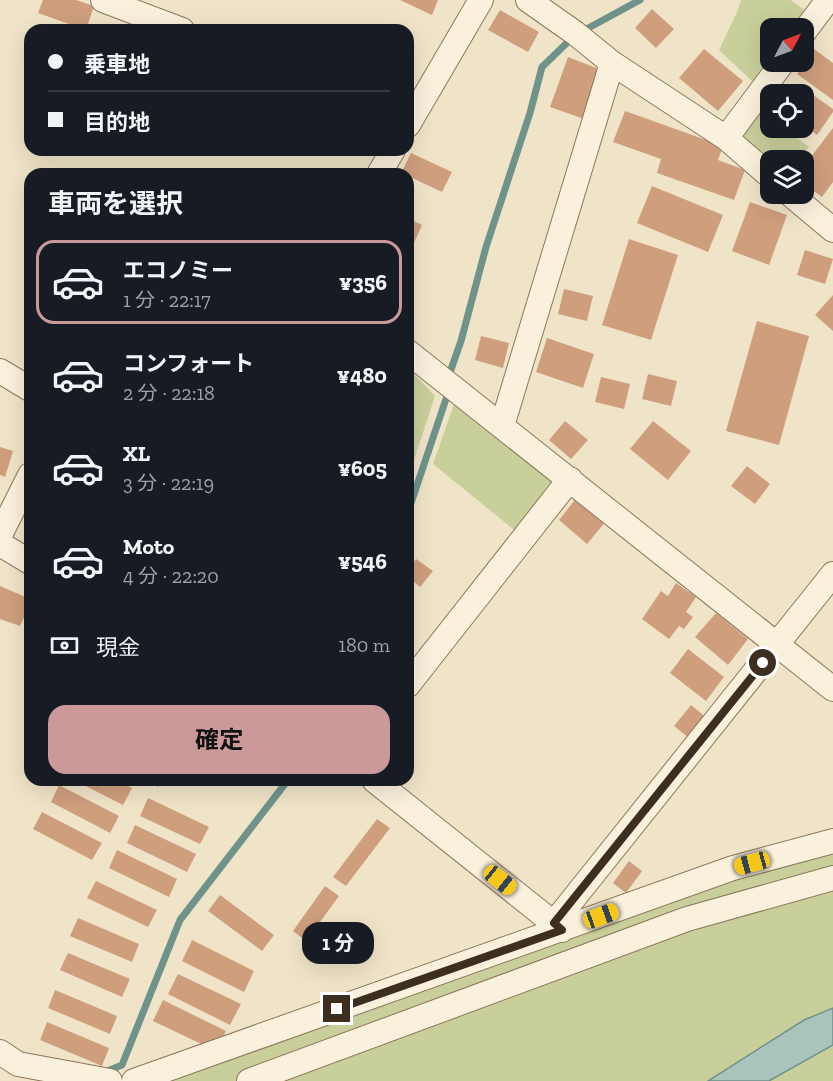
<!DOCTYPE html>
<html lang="ja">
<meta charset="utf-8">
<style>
:root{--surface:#171b24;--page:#242831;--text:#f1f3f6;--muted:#9ea1a6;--line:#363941;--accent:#cc999b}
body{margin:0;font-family:"Zilla Slab","Noto Sans JP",serif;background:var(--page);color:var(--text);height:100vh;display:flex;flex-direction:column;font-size:22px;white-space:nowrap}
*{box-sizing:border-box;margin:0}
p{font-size:20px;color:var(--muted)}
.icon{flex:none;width:33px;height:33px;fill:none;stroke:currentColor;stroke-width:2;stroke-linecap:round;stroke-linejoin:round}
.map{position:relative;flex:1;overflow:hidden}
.side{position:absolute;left:24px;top:168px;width:390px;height:618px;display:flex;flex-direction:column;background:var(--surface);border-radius:18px;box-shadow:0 6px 24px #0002}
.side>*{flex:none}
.hud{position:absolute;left:24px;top:24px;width:390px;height:132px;border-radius:18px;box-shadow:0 6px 24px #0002;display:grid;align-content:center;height:132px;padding:0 24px;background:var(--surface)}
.needle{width:39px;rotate:49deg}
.controls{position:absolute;left:760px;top:18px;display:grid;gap:12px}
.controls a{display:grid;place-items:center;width:54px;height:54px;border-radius:12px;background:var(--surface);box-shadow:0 6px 24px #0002;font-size:30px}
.end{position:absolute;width:27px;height:27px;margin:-14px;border:8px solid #3d2e20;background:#fff;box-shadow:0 0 0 3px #fff}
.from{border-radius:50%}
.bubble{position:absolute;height:42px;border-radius:18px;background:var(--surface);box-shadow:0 6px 24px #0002;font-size:20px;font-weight:700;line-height:42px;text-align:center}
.car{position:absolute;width:18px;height:36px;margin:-18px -9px;border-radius:8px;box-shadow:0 0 4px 2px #0007;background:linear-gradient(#f5c518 24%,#345 0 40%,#f5c518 0 76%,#345 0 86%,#f5c518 0)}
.hud b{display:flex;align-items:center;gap:21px;height:57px;font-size:22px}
.hud b+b{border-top:2px solid var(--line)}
.hud i{width:15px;height:15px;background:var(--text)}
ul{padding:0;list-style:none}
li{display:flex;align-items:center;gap:18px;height:84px;margin:0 12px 9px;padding:0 12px;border:3px solid transparent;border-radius:18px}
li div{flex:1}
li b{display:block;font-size:22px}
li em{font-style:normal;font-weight:700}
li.selected{border-color:var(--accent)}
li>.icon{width:54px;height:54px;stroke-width:1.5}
h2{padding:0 24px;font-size:27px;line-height:72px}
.pay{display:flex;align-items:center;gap:15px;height:66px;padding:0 24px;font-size:22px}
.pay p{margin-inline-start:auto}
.button{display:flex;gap:12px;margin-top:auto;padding:12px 24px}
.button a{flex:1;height:69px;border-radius:18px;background:var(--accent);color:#111;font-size:24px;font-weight:700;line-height:69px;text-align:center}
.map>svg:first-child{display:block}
</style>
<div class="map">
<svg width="833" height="1081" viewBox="0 0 833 1081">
<rect width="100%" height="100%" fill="#f0e4c8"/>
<path fill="#c9cf9b" d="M741 0H791L807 12 794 28H771V58L753 82 719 50 737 12Z
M759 107 771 117V128H784L809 147 798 160H771V165L735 138Z
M408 368 435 396 408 478Z
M454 404 554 482 518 533 433 464Z
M833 846V1081H153Z"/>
<path fill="#a9c4bc" stroke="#6f938a" stroke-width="1.5" d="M833 1008V1045L769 1081H708L804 1020Z"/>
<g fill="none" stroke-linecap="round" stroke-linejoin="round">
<path stroke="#6f938a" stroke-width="7" d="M581 32 640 0
M448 378 461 341 486 247 530 113 542 67 572 38
M408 512 448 393 447 389
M105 1072 122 1065 180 920 288 780"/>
</g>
<path fill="#cf9f7d" d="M43 0H76L94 6 86 30 38 13Z
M400 0H438L432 15Z
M652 9 674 29 656 48 635 28Z
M500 10 539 32 528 52 488 30Z
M704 49 743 81 718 111 679 78Z
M814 49 833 63V100L797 74Z
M568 57 604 71 587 120 550 107Z
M799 85 833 109V112L817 135 804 125V94H791Z
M625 111 723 146 718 160 745 170 734 200 657 173 661 159 613 142Z
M833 128V182L822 197 804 184V166Z
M411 153 452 172 442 192 408 176V174L401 173Z
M652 186 723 215 708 252 637 223Z
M750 202 787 215 769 265 732 251Z
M408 218 422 225 413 245 408 242Z
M629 239 678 255 651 340 602 325Z
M805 250 833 259 825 284 797 275Z
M564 289 593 296 587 321 558 314Z
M833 295V331L815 315Z
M757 321 809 336 779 445 726 431Z
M481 336 509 343 503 368 475 360Z
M547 338 594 354 583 388 536 372Z
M648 374 677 381 671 406 642 399Z
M601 377 630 384 624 409 595 402Z
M565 421 588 440 571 459 549 440Z
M653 421 691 451 668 480 630 449Z
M0 447 13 451 5 477 0 475Z
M747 466 770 484 755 504 731 486Z
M578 496 607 520 587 544 559 520Z
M416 559 433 571 420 587 408 577V570Z
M676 583 696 597 686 612 693 617 684 629 679 626 669 639 642 619 661 591 668 596Z
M0 586 30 599V605L20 626 0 619Z
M716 613 748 639 728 665 695 637Z
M688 649 724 677 706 701 670 673Z
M691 705 707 718 690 739 674 726Z
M74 780H116L132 788 123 805Z
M145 780H162L158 787Z
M59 785 119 816 110 833 51 802Z
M148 798 209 827 200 844 140 816Z
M42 812 102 843 92 860 33 829Z
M377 819 390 828 346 886 333 877Z
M135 825 196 854 187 872 127 843Z
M117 850 177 879 169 897 109 868Z
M629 861 642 871 626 893 613 883Z
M96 881 157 910 148 927 87 898Z
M325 886 339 896 306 941 293 931Z
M220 895 274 935 262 951 208 911Z
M78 918 139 944 132 962 70 936Z
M192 940 254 971 244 992 182 961Z
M68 953 130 979 122 997 60 970Z
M178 974 241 1004 230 1025 168 994Z
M55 990 117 1016 110 1034 48 1008Z
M163 1000 226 1031 216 1051 153 1021Z
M47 1022 109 1048 102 1066 40 1040Z"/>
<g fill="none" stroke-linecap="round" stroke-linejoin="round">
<defs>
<path id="street" d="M103 0 182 30
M528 0 575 33 612 63 726 138 771 177
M804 32 828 0
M408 125 481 0
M726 138 783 62
M379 174 393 150
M790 194 833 230
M408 352 833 689
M0 371 30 389
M502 426 612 63
M0 535 30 475
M0 544 30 562
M408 685 570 479
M374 780 562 930
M554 923 833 574
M0 1052 18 1064 110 1081
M134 1081 733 868 833 841
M249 1081 687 919 833 878"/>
</defs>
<use href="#street" stroke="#8d765c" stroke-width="26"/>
<use href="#street" stroke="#faf1dc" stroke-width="24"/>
</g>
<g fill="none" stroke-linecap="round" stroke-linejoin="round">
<path stroke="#3d2e20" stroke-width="8" d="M337 1009 562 930 554 923 763 663"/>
</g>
</svg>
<div class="controls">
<a><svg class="needle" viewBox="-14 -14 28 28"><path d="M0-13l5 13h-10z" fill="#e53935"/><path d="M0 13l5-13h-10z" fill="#9ea1a6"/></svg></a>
<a><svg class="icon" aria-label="locate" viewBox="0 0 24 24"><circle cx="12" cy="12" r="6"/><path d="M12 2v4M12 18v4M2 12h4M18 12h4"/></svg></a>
<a><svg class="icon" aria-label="layers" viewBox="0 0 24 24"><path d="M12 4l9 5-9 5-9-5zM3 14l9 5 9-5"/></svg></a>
</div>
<i class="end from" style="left:763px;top:663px"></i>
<i class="end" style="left:337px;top:1009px"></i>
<div class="bubble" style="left:302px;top:922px;width:72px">1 分</div>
<i class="car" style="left:752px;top:863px;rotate:255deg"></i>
<i class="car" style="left:500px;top:880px;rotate:129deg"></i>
<i class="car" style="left:601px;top:916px;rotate:70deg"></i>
<div class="hud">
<b><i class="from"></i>乗車地</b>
<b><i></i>目的地</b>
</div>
<section class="side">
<h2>車両を選択</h2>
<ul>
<li class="selected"><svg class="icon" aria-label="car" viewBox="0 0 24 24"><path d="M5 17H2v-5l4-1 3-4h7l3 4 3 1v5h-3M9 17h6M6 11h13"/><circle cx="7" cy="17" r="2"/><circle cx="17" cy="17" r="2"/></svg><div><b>エコノミー</b><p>1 分 · 22:17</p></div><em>¥356</em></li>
<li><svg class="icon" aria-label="car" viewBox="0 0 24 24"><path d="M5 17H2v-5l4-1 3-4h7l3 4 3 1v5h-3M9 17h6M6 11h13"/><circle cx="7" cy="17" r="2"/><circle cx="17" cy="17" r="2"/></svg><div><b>コンフォート</b><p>2 分 · 22:18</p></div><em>¥480</em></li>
<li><svg class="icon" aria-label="car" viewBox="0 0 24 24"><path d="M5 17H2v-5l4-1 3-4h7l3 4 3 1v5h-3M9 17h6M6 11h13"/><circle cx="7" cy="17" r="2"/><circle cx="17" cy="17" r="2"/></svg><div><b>XL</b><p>3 分 · 22:19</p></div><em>¥605</em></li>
<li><svg class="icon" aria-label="car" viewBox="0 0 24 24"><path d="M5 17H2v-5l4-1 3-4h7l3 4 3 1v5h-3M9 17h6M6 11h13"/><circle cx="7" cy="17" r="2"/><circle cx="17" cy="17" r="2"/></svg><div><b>Moto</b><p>4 分 · 22:20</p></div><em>¥546</em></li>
</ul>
<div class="pay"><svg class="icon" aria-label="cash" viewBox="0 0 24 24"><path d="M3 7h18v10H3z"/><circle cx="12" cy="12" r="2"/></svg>現金<p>180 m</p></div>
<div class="button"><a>確定</a></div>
</section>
</div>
